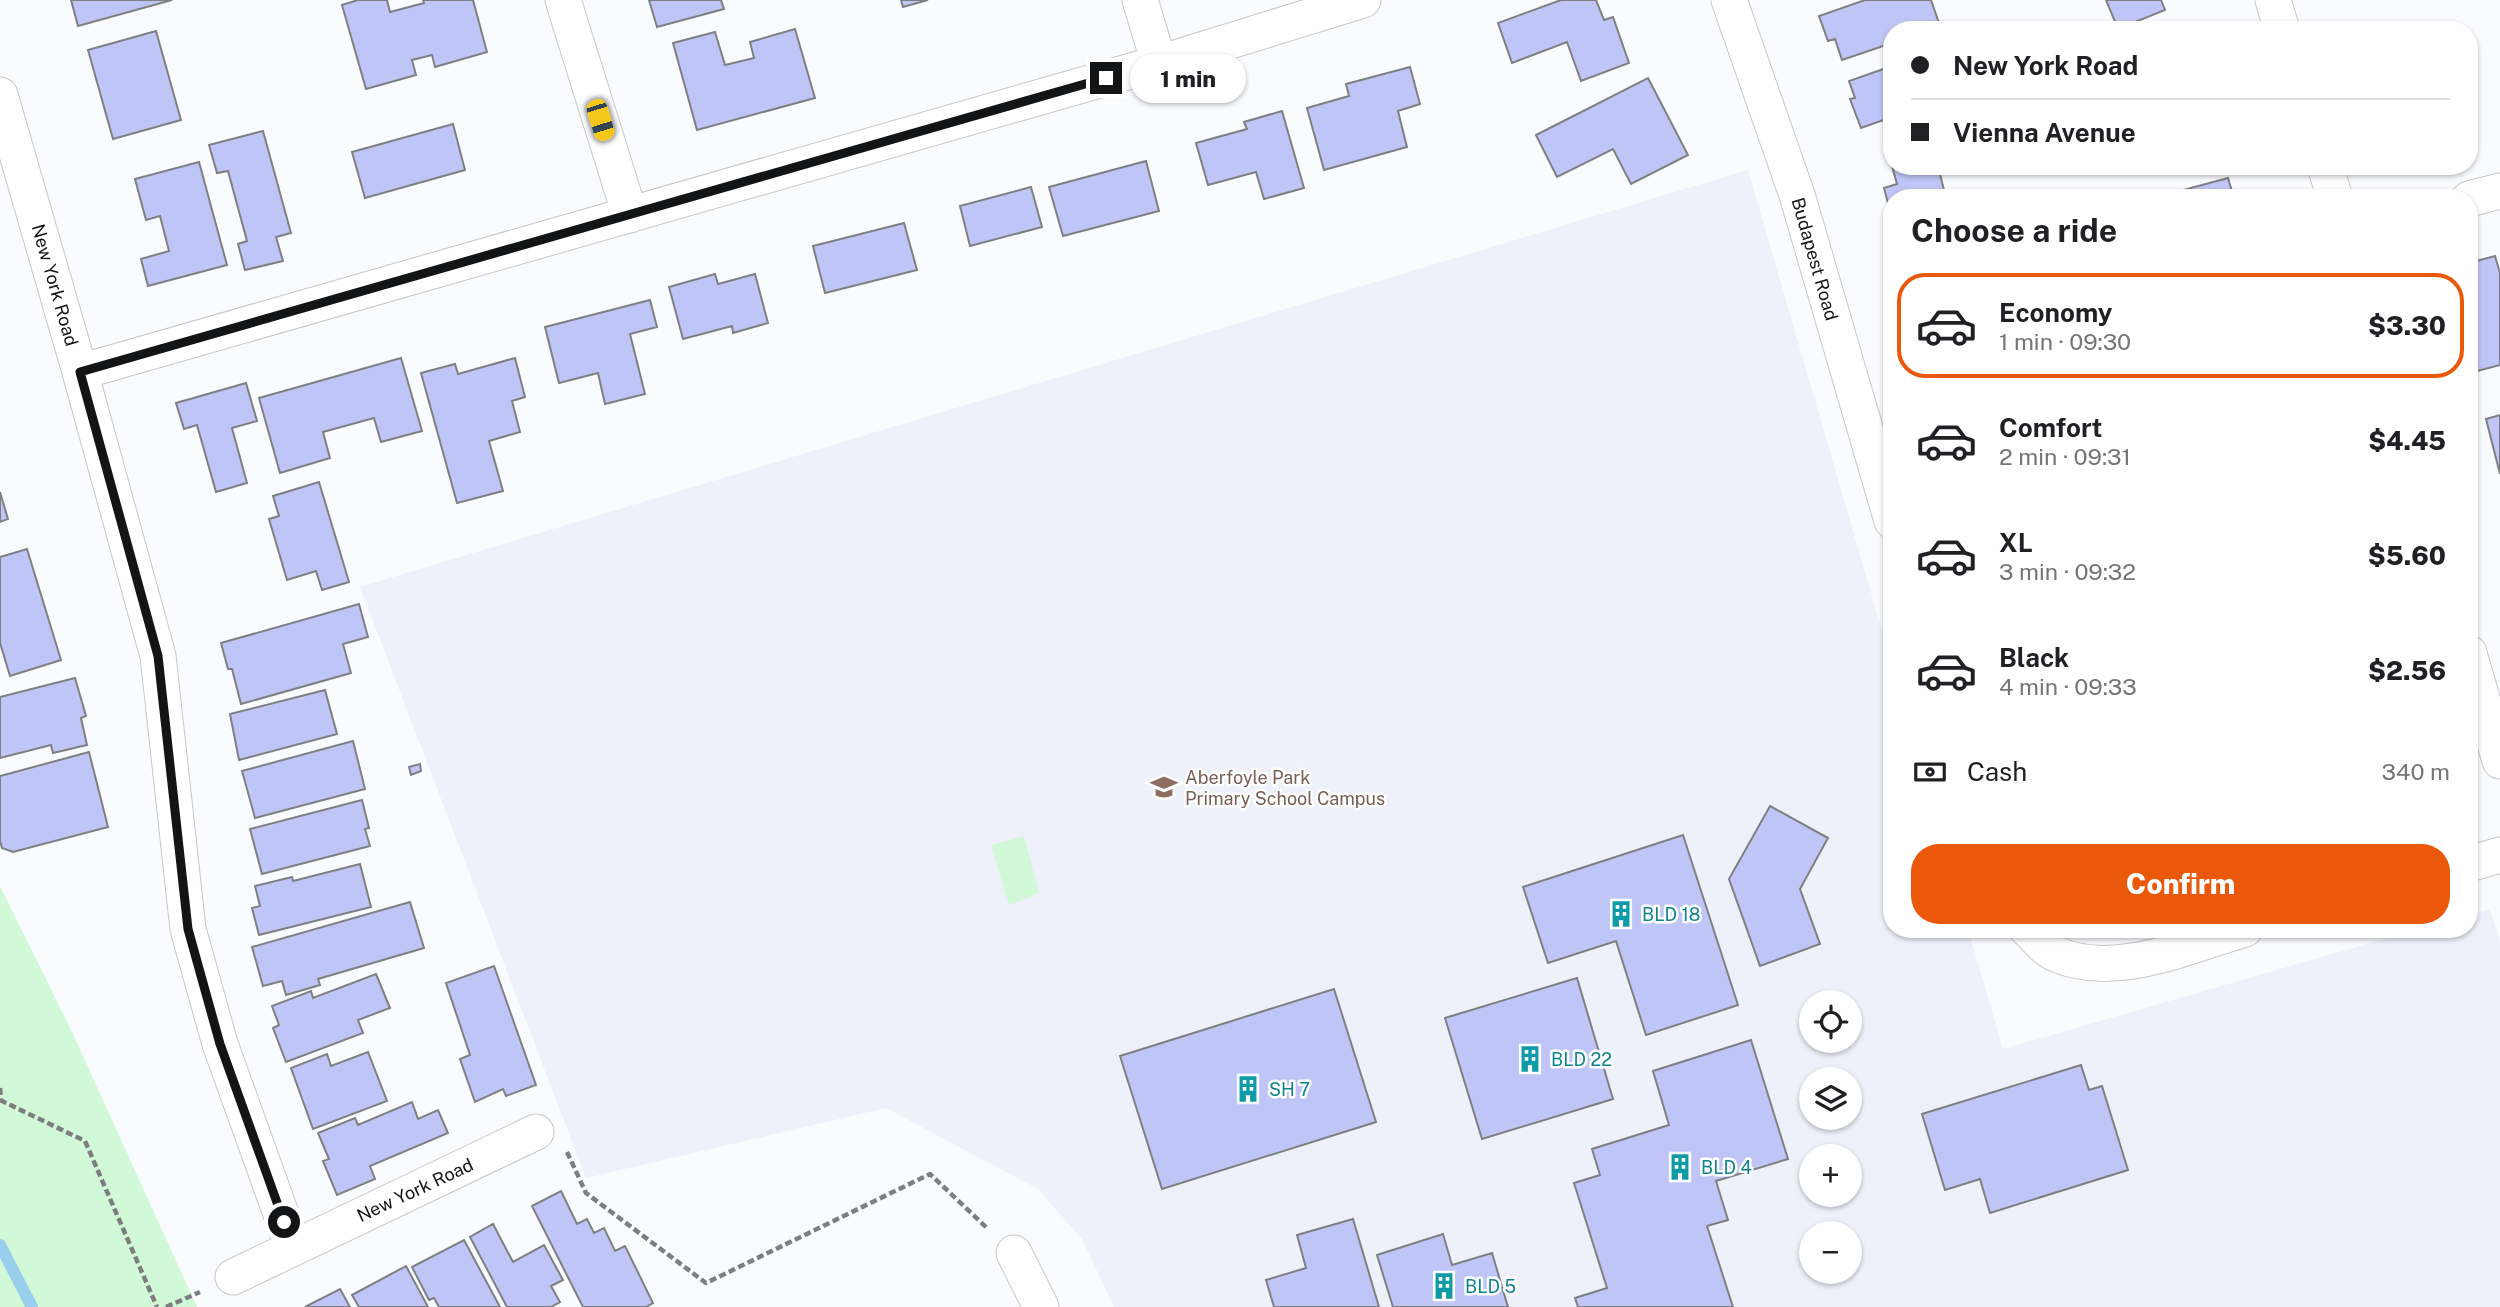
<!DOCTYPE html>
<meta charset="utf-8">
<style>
:root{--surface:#fff;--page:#f6f6f6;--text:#202124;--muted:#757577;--line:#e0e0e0;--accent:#ea580c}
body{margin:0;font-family:"Public Sans",sans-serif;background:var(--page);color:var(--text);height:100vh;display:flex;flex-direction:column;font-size:26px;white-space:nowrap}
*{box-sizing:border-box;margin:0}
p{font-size:23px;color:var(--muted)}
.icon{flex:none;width:38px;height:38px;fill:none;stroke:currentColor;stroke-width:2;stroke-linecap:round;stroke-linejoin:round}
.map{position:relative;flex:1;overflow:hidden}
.drawer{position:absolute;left:1883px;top:189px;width:595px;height:749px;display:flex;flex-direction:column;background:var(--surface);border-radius:28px;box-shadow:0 2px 5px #0004}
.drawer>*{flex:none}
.top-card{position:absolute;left:1883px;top:21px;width:595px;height:154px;border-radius:28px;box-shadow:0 2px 5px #0004;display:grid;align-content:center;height:154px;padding:0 28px;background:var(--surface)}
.controls{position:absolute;left:1799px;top:990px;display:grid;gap:14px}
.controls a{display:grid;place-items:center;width:63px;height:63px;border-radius:50%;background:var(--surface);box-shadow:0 2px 5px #0004;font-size:35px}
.end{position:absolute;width:32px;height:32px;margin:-16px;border:9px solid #131415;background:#fff;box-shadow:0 0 0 4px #fff}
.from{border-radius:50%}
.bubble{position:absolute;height:49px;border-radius:24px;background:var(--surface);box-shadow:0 2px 5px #0004;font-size:23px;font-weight:800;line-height:49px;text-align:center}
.car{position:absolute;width:21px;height:42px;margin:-21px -10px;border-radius:9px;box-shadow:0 0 5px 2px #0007;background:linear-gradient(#f5c518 24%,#345 0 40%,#f5c518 0 76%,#345 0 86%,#f5c518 0)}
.top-card b{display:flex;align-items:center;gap:24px;height:66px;font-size:26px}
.top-card b+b{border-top:2px solid var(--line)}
.top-card i{width:18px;height:18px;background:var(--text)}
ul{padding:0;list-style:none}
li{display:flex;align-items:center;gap:21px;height:105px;margin:0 14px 10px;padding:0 14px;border:4px solid transparent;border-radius:28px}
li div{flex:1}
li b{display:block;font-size:26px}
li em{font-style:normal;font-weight:800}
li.selected{border-color:var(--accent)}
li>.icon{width:63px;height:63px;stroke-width:1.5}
h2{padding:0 28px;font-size:32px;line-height:84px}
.pay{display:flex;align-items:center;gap:18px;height:77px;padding:0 28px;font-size:26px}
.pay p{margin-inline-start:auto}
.button{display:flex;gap:14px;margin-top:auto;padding:14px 28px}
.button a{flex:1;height:80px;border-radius:28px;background:var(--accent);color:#fff;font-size:28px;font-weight:800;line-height:80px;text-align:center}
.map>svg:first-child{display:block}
</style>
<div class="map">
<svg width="2500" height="1307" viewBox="0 0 2500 1307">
<rect width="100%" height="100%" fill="#fafbfe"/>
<path fill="#eef0fa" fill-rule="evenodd" d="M1748 170 1892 665V929H1968L2003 1049 2419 929H2469V915L2490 909 2500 941V1307H1114L1082 1239 1038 1189 886 1108 586 1178 360 587ZM1811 1003H1850V1041H1811ZM1811 1080H1850V1118H1811ZM1811 1157H1850V1195H1811ZM1811 1234H1850V1272H1811Z"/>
<path fill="#d1f8d7" d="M1024 836 1039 893 1009 905 991 845Z
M0 886 72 1032 197 1307H0Z"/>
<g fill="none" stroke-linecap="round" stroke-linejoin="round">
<path stroke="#99ceed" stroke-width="12" d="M0 1245 32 1307"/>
</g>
<path fill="#bfc6f7" stroke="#7f8082" stroke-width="2" d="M71 0H172L78 26Z
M358 0H387L390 12 424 3 423 0H473L487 52 435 67 432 55 412 60 416 75 366 89 342 5Z
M649 0H721L724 9 657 27Z
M901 0H928L903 7Z
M1561 0H1596L1604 20 1613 17 1629 63 1581 81 1567 42 1512 63 1498 23Z
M1865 0H1931L1940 26 1929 30H1892V43L1842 60 1835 39 1828 41 1819 16Z
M2106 0H2161L2165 10 2118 29Z
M795 29 815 98 697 130 673 43 715 32 725 65 754 58 750 42Z
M156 31 181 120 113 139 88 50Z
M1892 66V117L1861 128 1850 99 1855 98 1849 81Z
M1410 67 1420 104 1398 111 1407 147 1324 170 1307 108 1349 96 1346 84Z
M1648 78 1688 155 1631 184 1613 149 1557 177 1536 135Z
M1282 111 1304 188 1264 199 1256 172 1208 185 1196 143 1247 129 1244 122Z
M453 124 465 170 365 198 352 152Z
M263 131 291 233 276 237 283 261 245 270 238 244 247 241 228 171 217 173 209 145Z
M1146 161 1159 211 1063 236 1049 187Z
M199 162 227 265 148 286 141 259 169 251 160 216 146 220 135 179Z
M1892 166H1938L1946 198H1892V219L1884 188 1897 184Z
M2228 178 2234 198H2161V196Z
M1031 187 1042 227 970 246 960 206Z
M904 223 917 270 825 293 813 246Z
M2495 256 2500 273V365L2470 373 2469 263Z
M715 274 718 284 755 274 768 323 733 333 732 326 683 339 669 287Z
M650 300 657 327 630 334 645 394 605 404 598 373 559 383 545 327Z
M401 358 422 431 381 442 374 418 323 432 330 458 280 473 259 398Z
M515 358 525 397 512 401 520 432 489 441 503 491 457 503 421 373 455 364 458 374Z
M246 383 257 421 232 428 247 483 216 492 197 425 184 429 176 403Z
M2500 415V474L2486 419Z
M319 482 349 582 322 590 316 571 287 580 269 519 279 516 273 496Z
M0 492 8 519 0 522Z
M27 549 61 660 10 676 0 643V557Z
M359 604 368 637 343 644 351 673 241 704 232 669H228L221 643Z
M75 678 86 716 81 718 87 745 53 753 51 745 0 758V697Z
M325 690 337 734 239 760 230 714Z
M353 741 365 789 255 818 242 771Z
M89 752 108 827 13 852 2 848 0 841V776Z
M420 764 421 771 411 775 409 767Z
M362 800 369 828 365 829 370 846 262 874 250 829Z
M1770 806 1828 838 1800 889 1820 944 1760 966 1729 879Z
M1683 835 1738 1005 1646 1035 1616 941 1548 963 1523 887Z
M360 864 371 907 259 935 252 908 260 906 255 886 292 877 293 881Z
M410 902 424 948 318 979 320 985 286 995 282 981 263 986 252 947Z
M494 966 536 1085 506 1096 503 1089 475 1102 460 1059 470 1055 446 983Z
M376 974 390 1008 358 1020 363 1033 286 1062 273 1028 279 1025 272 1006 311 991 313 998Z
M1577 978 1613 1099 1482 1139 1445 1018Z
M1334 989 1376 1122 1162 1189 1120 1056Z
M1751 1040 1788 1159 1716 1181 1728 1220 1707 1226 1733 1307H1578L1575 1298 1607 1288 1574 1183 1600 1175 1592 1149 1669 1125 1653 1071Z
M368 1052 387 1101 313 1129 291 1068 327 1054 331 1066Z
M2081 1065 2089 1090 2102 1086 2128 1170 1990 1213 1980 1179 1945 1190 1922 1114Z
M412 1102 418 1119 438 1110 448 1133 370 1166 375 1179 337 1195 323 1161 329 1159 318 1133 355 1118 358 1125Z
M561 1191 577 1224 587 1219 594 1233 604 1228 615 1251 625 1246 653 1303 646 1307H583L532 1206Z
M1353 1219 1379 1307H1274L1266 1280 1306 1268 1297 1235Z
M493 1224 513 1262 544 1245 563 1280 551 1286 560 1302 551 1307H507L470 1237Z
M1443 1234 1452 1265 1492 1253 1508 1307H1393L1377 1255Z
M464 1240 500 1307H439L434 1298 429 1300 412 1267Z
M406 1266 428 1307H359L352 1295Z
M340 1289 350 1307H305Z"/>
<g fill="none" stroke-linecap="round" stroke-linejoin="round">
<defs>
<path id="street" d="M563 0 630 215
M1140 0 1159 63
M1729 0 1797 195 1892 521
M2273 0 2282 30
M0 95 80 372 158 656 188 929 220 1044 293 1247
M2325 166 2335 198
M2469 199 2500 191
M80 372 1159 63 1363 0
M2469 653 2500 761
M2469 864 2500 855
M2027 929C2036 937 2045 950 2056 954 2113 980 2188 946 2245 929
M1014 1253 1041 1307
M233 1277 536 1132"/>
</defs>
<use href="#street" stroke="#c7c7ca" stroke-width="37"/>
<path stroke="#7d7e80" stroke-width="4.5" stroke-dasharray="7 3.5" stroke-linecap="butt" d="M0 1088 1 1100
M0 1100 85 1141 157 1307
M567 1152 586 1193 706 1283 930 1174 987 1228
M166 1307 200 1292"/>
<use href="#street" stroke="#fff" stroke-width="35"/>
</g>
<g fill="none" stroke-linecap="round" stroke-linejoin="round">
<path stroke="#131415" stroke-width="9" d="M284 1222 220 1044 188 929 158 656 80 372 1106 78"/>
</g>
<defs>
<symbol id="school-bare" viewBox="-9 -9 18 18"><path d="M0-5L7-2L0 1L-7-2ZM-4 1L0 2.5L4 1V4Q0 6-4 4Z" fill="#8d6e63" stroke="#fff" stroke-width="2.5" paint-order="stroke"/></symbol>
<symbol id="building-bare" viewBox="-9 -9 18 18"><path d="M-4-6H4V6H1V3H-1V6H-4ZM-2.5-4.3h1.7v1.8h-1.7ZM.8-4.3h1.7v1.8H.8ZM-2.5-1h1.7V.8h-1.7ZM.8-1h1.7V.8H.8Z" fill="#0f9aa8" stroke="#fff" stroke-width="2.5" paint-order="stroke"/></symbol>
</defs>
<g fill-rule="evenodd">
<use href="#school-bare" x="1145" y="768" width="38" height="38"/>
<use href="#building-bare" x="1602" y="895" width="38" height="38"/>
<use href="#building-bare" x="1511" y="1040" width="38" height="38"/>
<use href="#building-bare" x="1229" y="1070" width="38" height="38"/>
<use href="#building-bare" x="1661" y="1148" width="38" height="38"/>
<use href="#building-bare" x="1425" y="1267" width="38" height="38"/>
</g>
<g text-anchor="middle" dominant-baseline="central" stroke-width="5" stroke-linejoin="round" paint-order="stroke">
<g font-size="18" fill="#131415" stroke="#fff">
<text transform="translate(1815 259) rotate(74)">Budapest Road</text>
<text transform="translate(55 285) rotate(74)">New York Road</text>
<text transform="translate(415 1190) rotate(-25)">New York Road</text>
</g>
<g font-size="18" fill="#785e54" stroke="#fff" text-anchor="start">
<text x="1185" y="777">Aberfoyle Park<tspan x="1185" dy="21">Primary School Campus</tspan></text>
</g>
<g font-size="18" fill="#0d838f" stroke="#fff" text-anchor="start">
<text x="1642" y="914">BLD 18</text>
<text x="1551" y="1059">BLD 22</text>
<text x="1269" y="1089">SH 7</text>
<text x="1701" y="1167">BLD 4</text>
<text x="1465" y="1286">BLD 5</text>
</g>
</g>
</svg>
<div class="controls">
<a><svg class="icon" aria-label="locate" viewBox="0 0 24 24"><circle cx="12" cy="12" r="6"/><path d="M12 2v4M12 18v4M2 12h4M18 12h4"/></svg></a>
<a><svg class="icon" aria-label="layers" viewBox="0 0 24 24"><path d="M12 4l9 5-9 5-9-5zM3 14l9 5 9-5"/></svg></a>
<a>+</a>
<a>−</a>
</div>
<i class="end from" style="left:284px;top:1222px"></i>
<i class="end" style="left:1106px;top:78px"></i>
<div class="bubble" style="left:1130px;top:54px;width:116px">1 min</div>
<i class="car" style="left:600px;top:120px;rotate:163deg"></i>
<div class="top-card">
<b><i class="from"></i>New York Road</b>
<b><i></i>Vienna Avenue</b>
</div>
<section class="drawer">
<h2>Choose a ride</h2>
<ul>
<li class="selected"><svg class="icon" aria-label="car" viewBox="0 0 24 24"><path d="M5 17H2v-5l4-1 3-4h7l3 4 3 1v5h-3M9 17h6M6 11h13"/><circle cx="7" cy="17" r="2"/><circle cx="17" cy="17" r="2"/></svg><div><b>Economy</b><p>1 min · 09:30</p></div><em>$3.30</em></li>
<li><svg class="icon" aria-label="car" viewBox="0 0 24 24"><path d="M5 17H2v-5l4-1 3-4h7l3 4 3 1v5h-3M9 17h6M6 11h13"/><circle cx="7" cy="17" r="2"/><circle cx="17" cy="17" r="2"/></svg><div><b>Comfort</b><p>2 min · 09:31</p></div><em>$4.45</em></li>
<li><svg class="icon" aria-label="car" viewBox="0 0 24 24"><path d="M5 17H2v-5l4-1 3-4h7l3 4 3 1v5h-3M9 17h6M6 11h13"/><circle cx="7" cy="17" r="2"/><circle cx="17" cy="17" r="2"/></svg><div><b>XL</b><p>3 min · 09:32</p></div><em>$5.60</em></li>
<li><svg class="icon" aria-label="car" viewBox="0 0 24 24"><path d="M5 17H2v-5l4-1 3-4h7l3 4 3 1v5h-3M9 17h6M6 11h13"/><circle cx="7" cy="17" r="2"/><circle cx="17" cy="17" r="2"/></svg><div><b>Black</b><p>4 min · 09:33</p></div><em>$2.56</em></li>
</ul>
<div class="pay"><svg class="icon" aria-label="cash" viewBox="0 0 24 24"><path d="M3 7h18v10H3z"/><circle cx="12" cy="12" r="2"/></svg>Cash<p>340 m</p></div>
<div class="button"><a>Confirm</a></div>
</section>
</div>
